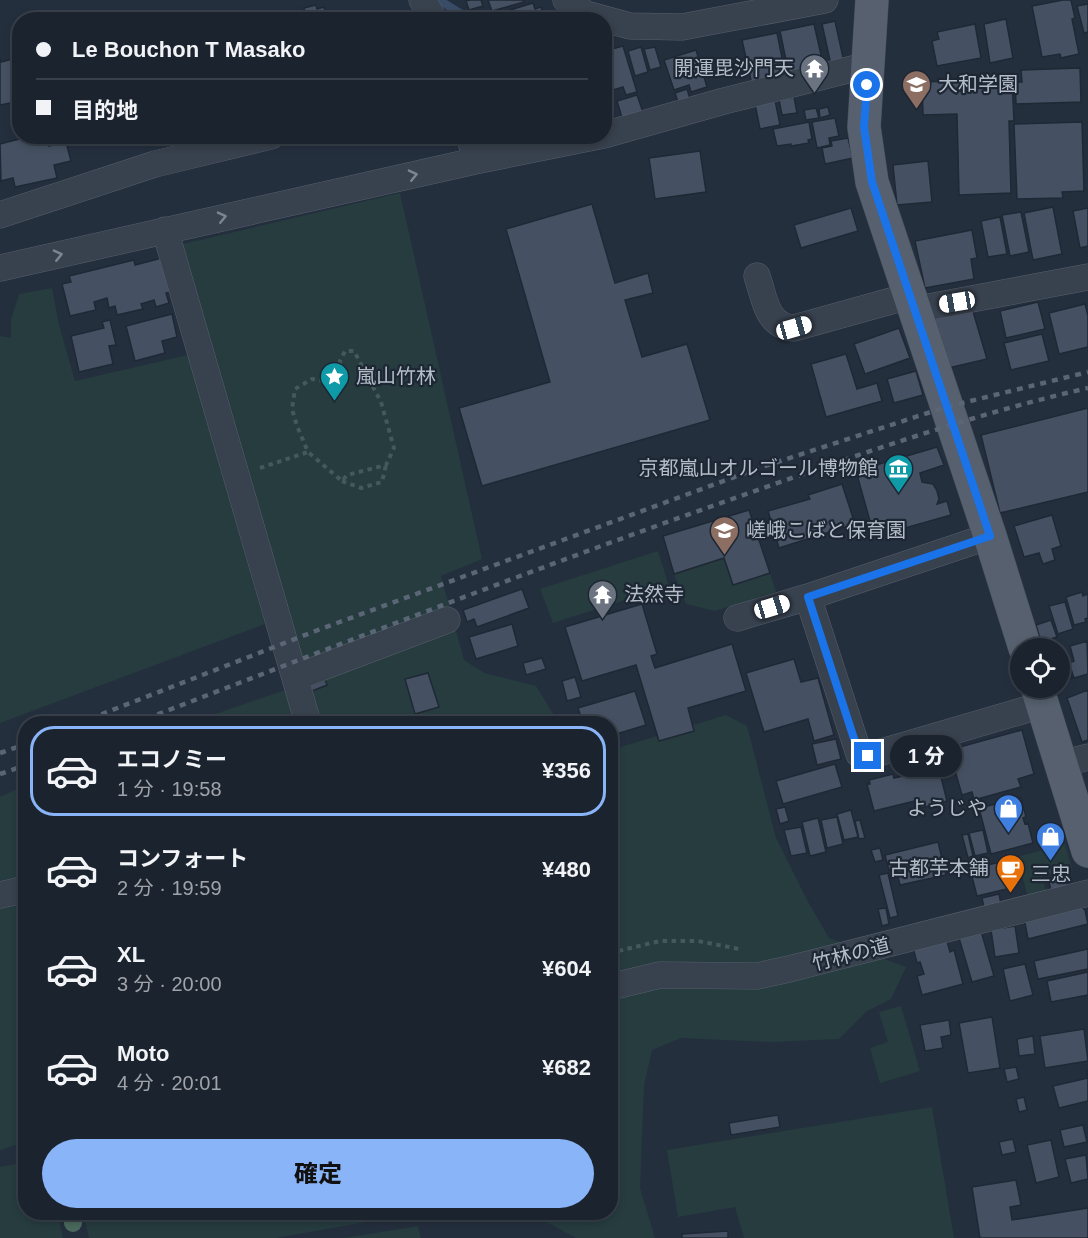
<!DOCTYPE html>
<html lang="ja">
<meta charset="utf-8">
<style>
:root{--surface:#1b232e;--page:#282f3a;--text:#f1f3f6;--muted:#a0a4aa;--line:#39404a;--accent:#8ab4f8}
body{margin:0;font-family:Helvetica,"Noto Sans JP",sans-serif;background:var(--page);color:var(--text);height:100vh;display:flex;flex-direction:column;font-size:22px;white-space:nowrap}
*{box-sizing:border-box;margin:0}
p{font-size:20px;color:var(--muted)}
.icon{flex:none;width:33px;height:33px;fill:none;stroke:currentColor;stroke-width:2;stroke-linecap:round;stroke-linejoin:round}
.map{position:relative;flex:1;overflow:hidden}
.drawer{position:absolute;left:18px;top:716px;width:600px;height:504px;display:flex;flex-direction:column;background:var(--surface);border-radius:24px;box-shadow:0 3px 9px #0003,0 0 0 2px var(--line)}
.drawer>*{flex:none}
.guide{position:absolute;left:12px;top:12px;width:600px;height:132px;border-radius:24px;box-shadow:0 3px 9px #0003,0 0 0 2px var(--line);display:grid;align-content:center;height:132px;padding:0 24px;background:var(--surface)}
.fabs{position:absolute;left:1010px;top:638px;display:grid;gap:12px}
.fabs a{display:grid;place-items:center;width:60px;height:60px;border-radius:50%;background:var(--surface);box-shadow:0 3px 9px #0003,0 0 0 2px var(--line);font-size:30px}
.end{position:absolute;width:27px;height:27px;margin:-14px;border:8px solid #1a73e8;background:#fff;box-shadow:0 0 0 3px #fff}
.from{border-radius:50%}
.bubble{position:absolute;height:42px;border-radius:21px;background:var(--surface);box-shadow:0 3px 9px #0003,0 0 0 2px var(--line);font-size:20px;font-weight:800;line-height:42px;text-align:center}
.car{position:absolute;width:18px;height:36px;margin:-18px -9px;border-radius:8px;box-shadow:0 0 4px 2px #0007;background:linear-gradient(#fff 24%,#345 0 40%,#fff 0 76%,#345 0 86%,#fff 0)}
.guide b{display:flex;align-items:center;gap:21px;height:57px;font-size:22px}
.guide b+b{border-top:2px solid var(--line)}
.guide i{width:15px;height:15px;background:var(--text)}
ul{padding:10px 0 0;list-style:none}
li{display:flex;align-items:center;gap:18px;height:90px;margin:0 12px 9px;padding:0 12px;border:3px solid transparent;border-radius:24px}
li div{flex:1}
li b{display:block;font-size:22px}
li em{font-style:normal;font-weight:800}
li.current{border-color:var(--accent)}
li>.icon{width:54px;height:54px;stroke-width:1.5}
.button{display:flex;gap:12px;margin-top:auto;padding:12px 24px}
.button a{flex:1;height:69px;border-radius:36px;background:var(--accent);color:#111;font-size:24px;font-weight:800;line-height:69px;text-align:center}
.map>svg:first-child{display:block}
</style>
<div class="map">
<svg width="1088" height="1238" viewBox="0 0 1088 1238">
<rect width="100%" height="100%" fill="#242f3e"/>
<path fill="#263c3f" d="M400 193 482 559 441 576 464 660 484 673 536 686 559 723H189L300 685 179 245Z
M52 288 59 325 75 381 188 355 265 624 0 723V336L11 338V320L19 294Z
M658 551 669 586 553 623 540 589Z
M724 558 733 585 770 573 776 592 715 611 686 604 674 574Z
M726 715 747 726 776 838 807 900 829 938 906 967 891 999 867 1011 839 1039 772 1042 681 1038 652 1050 644 1086 640 1188 655 1238H576L543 1220 507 1212H610L611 750Z
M25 785V1142L0 1150V797Z
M1065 844 1072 868 1042 876 1047 896 1029 901 1017 857Z
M901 1006 920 1071 880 1083 870 1048 888 1042 879 1012Z
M932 1107 954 1238H744L735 1207 678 1217 667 1150Z
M25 1162 26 1212H57L63 1238H0V1167Z
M83 1212H410L411 1214 276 1238H89Z
M418 1226 421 1238H344Z"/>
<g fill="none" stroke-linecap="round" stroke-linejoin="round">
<path stroke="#394c67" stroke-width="8" d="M439 0 460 13 476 20"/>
</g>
<path fill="#455162" stroke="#1f2835" stroke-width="1.5" d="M470 0H481L483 6 469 10 466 1Z
M488 0H523L524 2 492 11Z
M1063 0H1071L1075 18 1072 19 1079 54 1061 58 1060 54 1042 57 1032 6Z
M533 3 535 9 541 7 545 20H499L497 14Z
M1088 4V32L1084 33 1077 6Z
M316 5 317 9 324 7 327 20H307L304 8Z
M1006 19 1013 58 990 63 984 24Z
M835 21 844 62 831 65 822 24Z
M814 24 824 68 789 75 780 31Z
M975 24 981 58 937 66 932 41 939 39 937 32Z
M777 33 786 77 752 85 742 40Z
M623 46 637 92 626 95 623 87 613 90 604 62V51Z
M641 47 648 72 635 76 628 51Z
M655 47 661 67 650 70 644 49Z
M696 50 707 87 691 92 689 85 674 90 664 60Z
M20 57V101L0 105V58L1 62Z
M1080 68 1081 102 1016 104 1015 82H1022L1021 70Z
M1007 79H1012L1014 121H1009L1011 193 959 195 957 114 923 115 922 82Z
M687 89 691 102 679 105 675 93Z
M637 95 644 115 623 121 617 101Z
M794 97 797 113 782 115 779 100Z
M775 100 780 125 760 129 755 104Z
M609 102 614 120 604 123V103Z
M828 107 830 115 820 118 819 109Z
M816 108 819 118 806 120 804 110Z
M835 118 839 136 829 138 830 145 817 148 812 122Z
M809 122 812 139 808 140 809 143 791 146V144L777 146 773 129Z
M1082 122 1084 191 1062 192 1063 198 1017 199 1014 124Z
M31 136H47L49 146 66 142 71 161 54 165 57 178 15 187 13 178 1 181 0 144Z
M848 138 853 158 825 164 822 148 832 146 831 141Z
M700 151 706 192 655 199 649 158Z
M928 161 932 202 897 205 893 165Z
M592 204 615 283 648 273 653 293 625 300 642 357 687 344 710 420 482 486 459 408 550 382 506 229Z
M1053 207 1062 254 1033 260 1024 213Z
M851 208 858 231 801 248 794 225Z
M1088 208V246L1080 248 1073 211Z
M1021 212 1029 252 1010 256 1002 215Z
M1000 217 1007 254 988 257 981 221Z
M972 230 977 258 971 259 974 279 925 288 915 241Z
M162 258 171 292 166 293 169 303 156 307 154 300 141 304 143 309 117 315 115 306 109 308 107 298 94 302 96 310 70 316 62 284 71 282 69 276 134 260 135 265Z
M1038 302 1045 329 1006 338 1000 311Z
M1085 304 1088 316V347L1059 354 1049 313Z
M972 308 987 359 944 369 925 317Z
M172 314 177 337 162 341 165 353 135 361 126 326Z
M110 320 116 345 109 346 113 364 79 372 71 336 104 328 102 322Z
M899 328 910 358 865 374 854 344Z
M1042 334 1049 361 1011 370 1004 343Z
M846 354 857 389 877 383 882 401 826 417 811 364Z
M916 371 923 395 894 403 887 379Z
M1088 408V492L1000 513 981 435Z
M937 447 944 465 920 473 922 482 933 484 937 491 939 499 937 504 947 501 951 515 898 530 895 526 873 532 856 471Z
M842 484 855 524 779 548 768 511 810 499 808 495Z
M749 510 770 573 733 585 724 558 674 574 663 536Z
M1052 515 1061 546 1052 549 1055 560 1043 564 1039 553 1024 557 1014 526Z
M522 589 529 608 477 627 474 619 467 622 463 610Z
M1082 592 1083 596 1088 594V618L1085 619 1086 622 1074 625 1066 597Z
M1065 602 1073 629 1058 634 1049 606Z
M642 604 657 654 651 656 655 668 732 644 746 691 688 708 694 731 659 741 636 665 582 681 565 627Z
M1051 620 1057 637 1041 642 1036 625Z
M512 624 518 646 476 659 469 637Z
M1087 641 1088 674 1074 678 1069 663 1074 661 1070 646Z
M542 658 546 669 526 675 523 663Z
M794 659 801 682 818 678 834 735 814 741 808 719 764 732 746 673Z
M1067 663 1072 678 1063 681 1059 665Z
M428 673 439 707 415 714 405 679Z
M575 677 581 697 567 701 562 681Z
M325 680 327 685 312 691 310 685Z
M1088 690V740L1082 742 1067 698Z
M635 691 646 725 610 736V723H583L578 708Z
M1022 730 1034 774 1018 779 1021 787 974 800 972 792 962 795 949 750Z
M836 739 841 759 817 765 812 744Z
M835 764 842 787 783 804 776 781Z
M938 765 947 801 921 808 919 800 874 811 867 784H870L869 780 893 774 894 778 903 776 902 774Z
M1021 798 1026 817 1023 818 1025 824 1028 823 1033 843 991 854 979 808Z
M785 807 789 821 780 824 776 809Z
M851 810 858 837 844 840 837 814Z
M837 817 843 844 827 848 821 820Z
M818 818 826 852 810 856 802 822Z
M860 820 865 838 859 839 855 821Z
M801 827 807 853 791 856 784 830Z
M983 830 988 853 975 856 969 833Z
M968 834 973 856 968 858 962 835Z
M938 842 946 875 900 885 896 868 889 870 885 855Z
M880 848 883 860 875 862 871 850Z
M1005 861 1011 888 977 896 970 869Z
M888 873 898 916 890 918 879 875Z
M1064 875 1069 890 1052 894 1048 879Z
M999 894 1001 904 984 908 982 898Z
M1078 905 1085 910 1088 924 1028 939 1024 918Z
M886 908 889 924 882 926 878 909Z
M1015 926 1019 953 995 957 991 930Z
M981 931 994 976 972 982 959 938Z
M945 934 950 952 954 950 963 984 922 995 917 976 924 974 920 962 917 963 912 944Z
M1088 949V969L1038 979 1034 961Z
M1025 964 1033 995 1010 1001 1003 969Z
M1088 972V995L1051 1002 1047 981Z
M992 1017 1000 1068 968 1073 959 1023Z
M949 1020 951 1035 941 1037 943 1048 925 1051 920 1025Z
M1084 1029 1088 1061 1045 1068 1040 1036Z
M1033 1036 1035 1054 1019 1056 1017 1039Z
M1016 1067 1019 1079 1007 1082 1004 1069Z
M1086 1071H1088V1101L1059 1108 1053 1086 1088 1078Z
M1024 1097 1027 1110 1019 1112 1016 1099Z
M778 1115 780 1127 731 1135 729 1123Z
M1083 1125 1087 1142 1064 1147 1060 1130Z
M1013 1139 1016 1152 1002 1155 999 1142Z
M1051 1140 1059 1177 1036 1183 1027 1145Z
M1086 1155 1088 1179 1071 1183 1065 1159Z
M1016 1180 1021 1205 1010 1207 1012 1220 1088 1208V1238H980L972 1187Z
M728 1231V1238H682V1234Z"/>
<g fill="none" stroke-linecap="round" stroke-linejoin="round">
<defs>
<path id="minor" d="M422 0 435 20
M566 0 586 14 630 26 682 27 825 0
M604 135 724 101 868 65
M470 136 475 161
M0 215 155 164 271 136
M165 230 308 723
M0 268 475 161 599 136
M757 276C765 299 766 326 794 328L909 296
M913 310 1088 277
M990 536 808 597 859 754 868 756 1042 705
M737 618 808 597
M296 677 447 620
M1061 764 1088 757
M0 895 26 889
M610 987 660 975 757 976 789 969 1088 893"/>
<path id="major" d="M872 0 864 127 872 182 990 536 1025 648
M1037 687 1088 851"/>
</defs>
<use href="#minor" stroke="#565f6c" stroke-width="27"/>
<use href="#major" stroke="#414a57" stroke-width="34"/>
<path stroke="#44595c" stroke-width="4" stroke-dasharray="4.5 4.5" stroke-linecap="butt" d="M260 468 308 452 297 426 292 409 295 389 312 379 331 382 341 377 340 361 345 351H354L381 402 394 448 386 465 347 475 342 481 308 452
M342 481 361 488 382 482 386 465
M610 953 660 941H698L739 949"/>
<use href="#minor" stroke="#38414e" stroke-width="26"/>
<use href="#major" stroke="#56606e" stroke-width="33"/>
<path stroke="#5a6575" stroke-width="4.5" stroke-dasharray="6 6" stroke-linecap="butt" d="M79 723 318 630 759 468 946 407 1088 372
M135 723C328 649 520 574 715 505 838 462 961 417 1088 388
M0 753 26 744
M0 774 26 765"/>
</g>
<circle fill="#4b6a5d" cx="73" cy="1223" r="9"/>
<defs><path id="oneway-chevron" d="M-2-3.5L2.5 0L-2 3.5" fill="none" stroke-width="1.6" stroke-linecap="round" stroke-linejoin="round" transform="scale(1.5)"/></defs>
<g stroke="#7c8592">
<use href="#oneway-chevron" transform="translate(413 175) rotate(-13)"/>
<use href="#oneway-chevron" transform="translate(222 217) rotate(-13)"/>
<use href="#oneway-chevron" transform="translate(58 255) rotate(-13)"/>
</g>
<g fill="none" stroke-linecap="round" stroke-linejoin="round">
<path stroke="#1a73e8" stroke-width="8" d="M867 85 864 127 872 182 990 536 808 597 859 754 868 756"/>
</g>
<defs>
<symbol id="temple-pin" viewBox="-11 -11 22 30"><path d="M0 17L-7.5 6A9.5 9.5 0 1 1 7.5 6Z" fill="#6b7280" stroke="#1d2633"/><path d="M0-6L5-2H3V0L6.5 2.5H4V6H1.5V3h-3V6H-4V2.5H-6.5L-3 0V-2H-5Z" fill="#fff"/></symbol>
<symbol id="school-pin" viewBox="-11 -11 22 30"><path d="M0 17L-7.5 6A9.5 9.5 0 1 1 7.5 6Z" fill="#8d6e63" stroke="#1d2633"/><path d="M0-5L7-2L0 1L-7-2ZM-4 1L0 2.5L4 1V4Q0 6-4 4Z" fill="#fff"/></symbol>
<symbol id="sight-pin" viewBox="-11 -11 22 30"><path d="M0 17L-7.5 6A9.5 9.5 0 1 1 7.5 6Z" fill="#0f9aa8" stroke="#1d2633"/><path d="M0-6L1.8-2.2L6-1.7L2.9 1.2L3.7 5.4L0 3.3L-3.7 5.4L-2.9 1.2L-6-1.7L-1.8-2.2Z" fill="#fff"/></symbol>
<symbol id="museum-pin" viewBox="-11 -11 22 30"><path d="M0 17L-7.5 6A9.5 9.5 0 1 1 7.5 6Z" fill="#0f9aa8" stroke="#1d2633"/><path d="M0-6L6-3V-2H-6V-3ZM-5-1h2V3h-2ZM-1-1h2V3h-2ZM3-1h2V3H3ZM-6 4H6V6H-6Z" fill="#fff"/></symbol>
<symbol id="shop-pin" viewBox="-11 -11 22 30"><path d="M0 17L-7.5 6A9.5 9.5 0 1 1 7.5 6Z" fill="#3f7fe0" stroke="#1d2633"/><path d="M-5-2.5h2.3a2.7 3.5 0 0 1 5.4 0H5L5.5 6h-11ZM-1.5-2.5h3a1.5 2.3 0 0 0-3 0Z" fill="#fff"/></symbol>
<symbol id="cafe-pin" viewBox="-11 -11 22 30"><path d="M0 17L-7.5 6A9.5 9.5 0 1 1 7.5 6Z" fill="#e8710a" stroke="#1d2633"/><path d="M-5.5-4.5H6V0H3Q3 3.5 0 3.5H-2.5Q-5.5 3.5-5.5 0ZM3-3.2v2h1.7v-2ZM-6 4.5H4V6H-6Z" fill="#fff"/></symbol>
</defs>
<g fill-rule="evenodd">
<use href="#temple-pin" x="798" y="52" width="33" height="45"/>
<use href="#school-pin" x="900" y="68" width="33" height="45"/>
<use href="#sight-pin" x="318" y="360" width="33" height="45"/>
<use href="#museum-pin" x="882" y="452" width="33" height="45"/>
<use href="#school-pin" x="708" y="514" width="33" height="45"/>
<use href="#temple-pin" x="586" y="578" width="33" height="45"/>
<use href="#shop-pin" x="992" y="792" width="33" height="45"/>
<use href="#shop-pin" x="1034" y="820" width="33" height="45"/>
<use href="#cafe-pin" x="994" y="852" width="33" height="45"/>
</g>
<g text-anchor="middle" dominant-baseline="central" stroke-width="4.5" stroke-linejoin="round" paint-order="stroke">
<g font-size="20" fill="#b4bcc9" stroke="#1d2633" text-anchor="end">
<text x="794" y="68">開運毘沙門天</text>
<text x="938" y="84" text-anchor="start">大和学園</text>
<text x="356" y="376" text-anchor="start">嵐山竹林</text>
<text x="878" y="468">京都嵐山オルゴール博物館</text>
<text x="746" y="530" text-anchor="start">嵯峨こばと保育園</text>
<text x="624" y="594" text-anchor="start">法然寺</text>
<text x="987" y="808">ようじや</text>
<text x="989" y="868">古都芋本舗</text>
<text x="1051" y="874" text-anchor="middle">三忠</text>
</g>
<g font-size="20" fill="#b4bcc9" stroke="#1d2633">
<text transform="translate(851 954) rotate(-14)">竹林の道</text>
</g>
</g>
</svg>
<div class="fabs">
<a><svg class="icon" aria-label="locate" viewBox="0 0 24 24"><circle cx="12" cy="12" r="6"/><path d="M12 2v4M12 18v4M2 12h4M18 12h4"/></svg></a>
</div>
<i class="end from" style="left:867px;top:85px"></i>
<i class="end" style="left:868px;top:756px"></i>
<div class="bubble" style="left:890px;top:735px;width:72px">1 分</div>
<i class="car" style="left:957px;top:302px;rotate:260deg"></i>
<i class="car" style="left:794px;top:328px;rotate:74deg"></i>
<i class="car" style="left:772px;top:607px;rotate:73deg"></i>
<div class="guide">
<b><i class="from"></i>Le Bouchon T Masako</b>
<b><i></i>目的地</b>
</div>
<section class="drawer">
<ul>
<li class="current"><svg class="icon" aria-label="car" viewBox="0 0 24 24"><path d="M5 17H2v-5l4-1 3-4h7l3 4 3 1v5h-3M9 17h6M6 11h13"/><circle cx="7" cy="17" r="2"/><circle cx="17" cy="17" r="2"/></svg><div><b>エコノミー</b><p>1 分 · 19:58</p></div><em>¥356</em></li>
<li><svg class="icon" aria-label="car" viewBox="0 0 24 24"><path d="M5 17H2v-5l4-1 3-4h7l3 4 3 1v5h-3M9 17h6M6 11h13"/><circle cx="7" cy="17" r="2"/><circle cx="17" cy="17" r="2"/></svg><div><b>コンフォート</b><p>2 分 · 19:59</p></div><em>¥480</em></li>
<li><svg class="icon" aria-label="car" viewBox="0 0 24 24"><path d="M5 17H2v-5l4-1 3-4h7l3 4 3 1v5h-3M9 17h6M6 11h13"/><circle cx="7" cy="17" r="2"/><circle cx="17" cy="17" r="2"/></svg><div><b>XL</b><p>3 分 · 20:00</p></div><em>¥604</em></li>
<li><svg class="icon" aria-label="car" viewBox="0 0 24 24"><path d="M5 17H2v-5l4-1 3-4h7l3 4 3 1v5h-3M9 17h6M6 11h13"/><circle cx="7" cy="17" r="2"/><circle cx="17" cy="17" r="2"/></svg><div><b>Moto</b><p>4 分 · 20:01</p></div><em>¥682</em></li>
</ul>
<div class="button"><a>確定</a></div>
</section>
</div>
